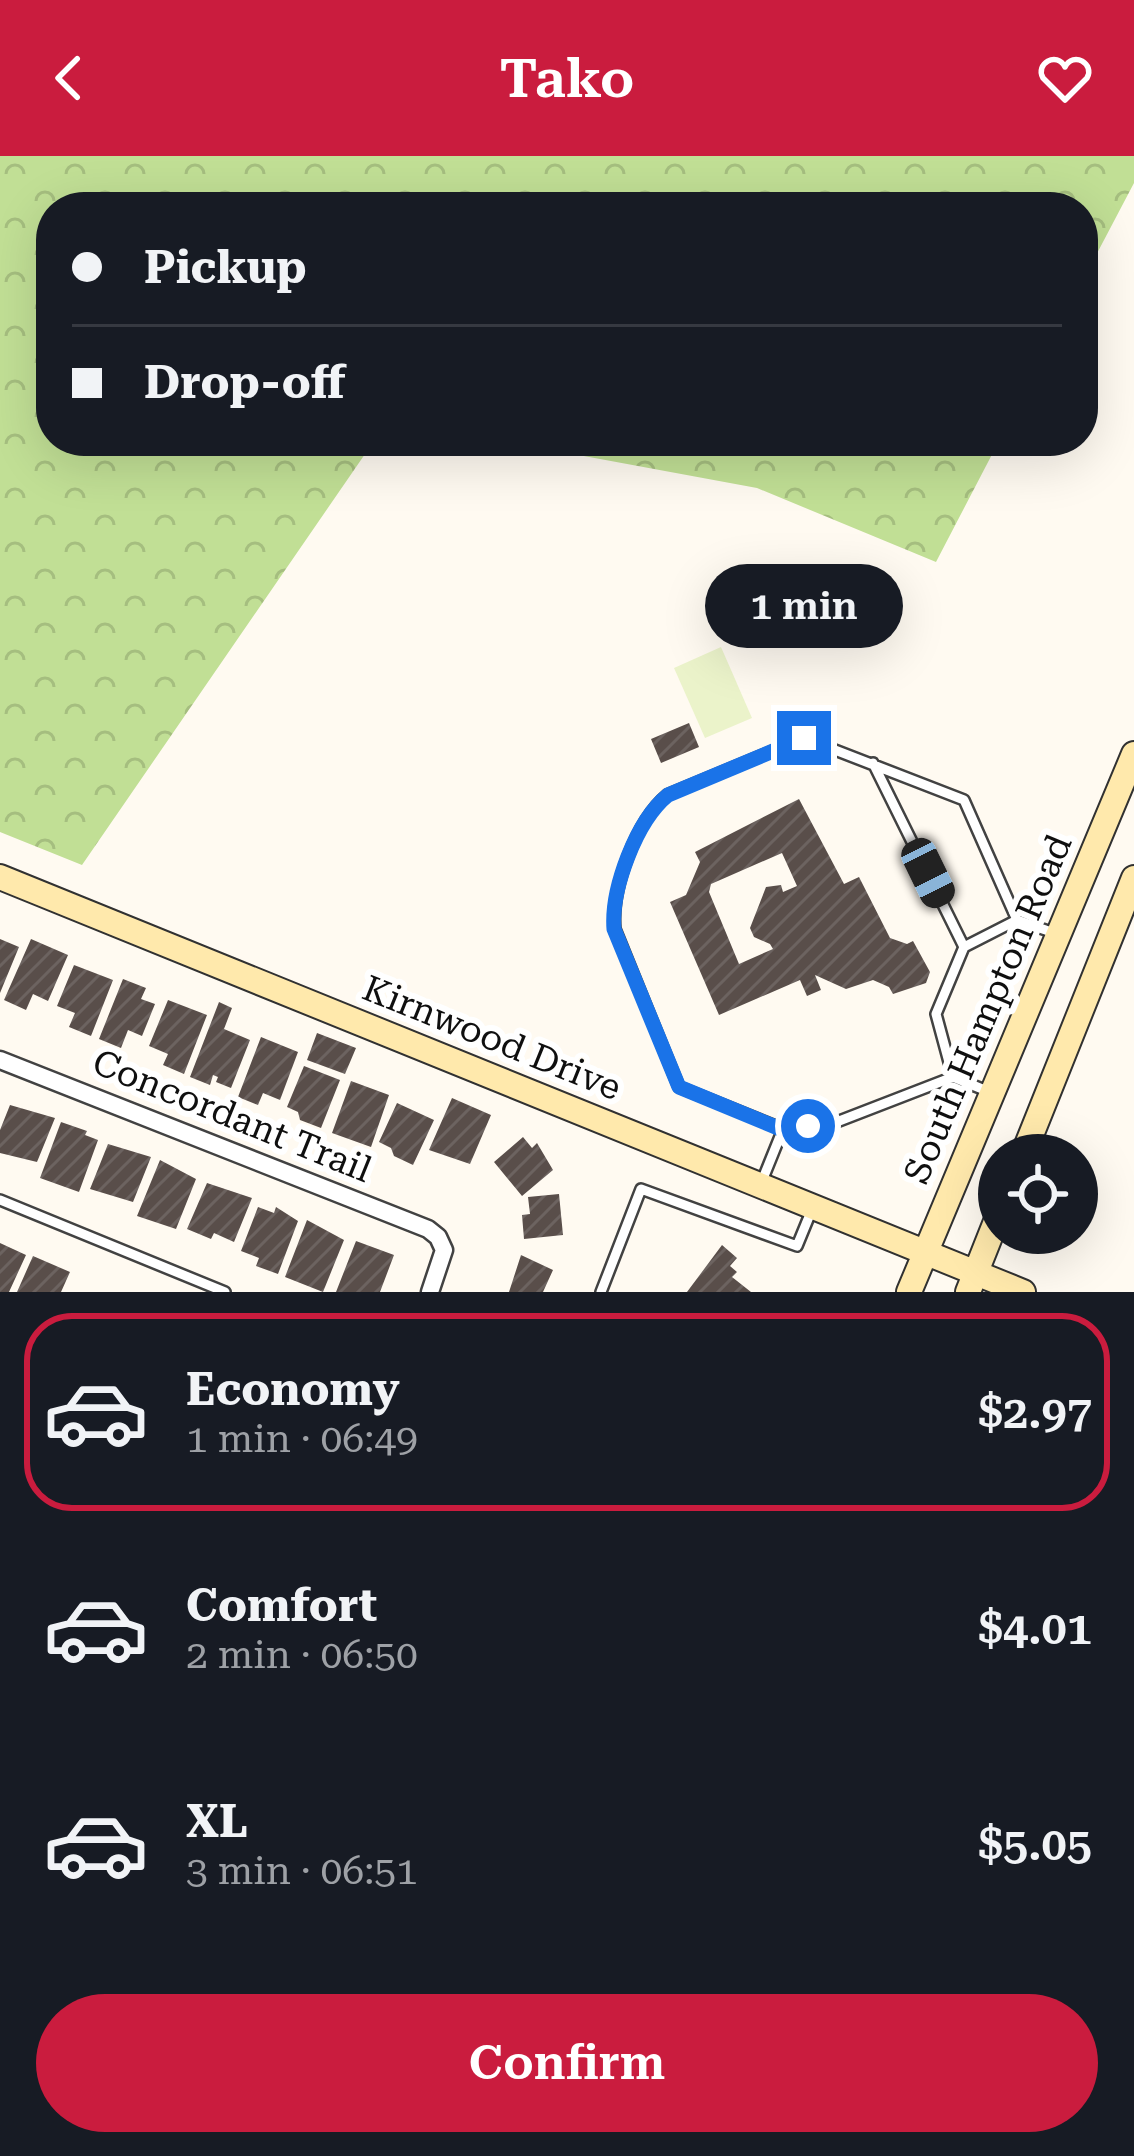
<!DOCTYPE html>
<meta charset="utf-8">
<style>
:root{--surface:#171b24;--page:#242831;--text:#f1f3f6;--muted:#9ea1a6;--line:#363941;--accent:#ca1c3e}
body{margin:0;font-family:"Roboto Serif",serif;background:var(--page);color:var(--text);height:100vh;display:flex;flex-direction:column;font-size:45px;white-space:nowrap}
*{box-sizing:border-box;margin:0}
p{font-size:39px;color:var(--muted)}
.icon{flex:none;width:66px;height:66px;fill:none;stroke:currentColor;stroke-width:2;stroke-linecap:round;stroke-linejoin:round}
.map{position:relative;height:1136px;overflow:hidden}
.sheet{display:flex;flex-direction:column;background:var(--surface);flex:1}
.sheet>*{flex:none}
.guide{position:absolute;left:36px;top:36px;width:1062px;height:264px;border-radius:48px;box-shadow:0 12px 48px #0002;display:grid;align-content:center;height:264px;padding:0 36px;background:var(--surface)}
.fabs{position:absolute;left:978px;top:978px;display:grid;gap:24px}
.fabs a{display:grid;place-items:center;width:120px;height:120px;border-radius:50%;background:var(--surface);box-shadow:0 12px 48px #0002;font-size:60px}
.end{position:absolute;width:54px;height:54px;margin:-27px;border:15px solid #1a73e8;background:#fff;box-shadow:0 0 0 6px #fff}
.from{border-radius:50%}
.bubble{position:absolute;height:84px;border-radius:42px;background:var(--surface);box-shadow:0 12px 48px #0002;font-size:39px;font-weight:600;line-height:84px;text-align:center}
.car{position:absolute;width:36px;height:72px;margin:-36px -18px;border-radius:15px;box-shadow:0 0 9px 3px #0007;background:linear-gradient(#222 24%,#8ab4d8 0 40%,#222 0 76%,#8ab4d8 0 86%,#222 0)}
.guide b{display:flex;align-items:center;gap:42px;height:114px;font-size:45px}
.guide b+b{border-top:3px solid var(--line)}
.guide i{width:30px;height:30px;background:var(--text)}
ul{padding:21px 0 0;list-style:none}
li{display:flex;align-items:center;gap:36px;height:198px;margin:0 24px 18px;padding:0 12px;border:6px solid transparent;border-radius:48px}
li div{flex:1}
li b{display:block;font-size:45px}
li em{font-style:normal;font-weight:600}
li.selected{border-color:var(--accent)}
li>.icon{width:108px;height:108px;stroke-width:1.5}
.button{display:flex;gap:24px;margin-top:auto;padding:24px 36px}
.button a{flex:1;height:138px;border-radius:72px;background:var(--accent);color:#fff;font-size:48px;font-weight:600;line-height:138px;text-align:center}
header{display:flex;justify-content:space-between;align-items:center;height:156px;padding:0 36px;background:var(--accent);color:#fff;font-size:54px;font-weight:600}
.map>svg:first-child{display:block}
</style>
<header><svg class="icon" aria-label="back" viewBox="0 0 24 24"><path d="M15 5l-7 7 7 7"/></svg>Tako<svg class="icon" aria-label="heart" viewBox="0 0 24 24"><path d="M12 20l-8-8c-3-5 5-10 8-4 3-6 11-1 8 4z"/></svg></header>
<div class="map">
<svg width="1134" height="1136" viewBox="0 0 1134 1136">
<defs>
<pattern id="forest-crowns" width="20" height="18" patternUnits="userSpaceOnUse" patternTransform="scale(3)"><rect width="20" height="18" fill="#c1df95"/><path d="M2 6a3 3 0 1 1 6 0M12 15a3 3 0 1 1 6 0" fill="none" stroke="#a5be7f"/></pattern>
<pattern id="building-hatch" width="6" height="6" patternUnits="userSpaceOnUse" patternTransform="scale(3)"><rect width="6" height="6" fill="#594e4a"/><path d="M-1 1l2-2M0 6l6-6M5 7l2-2" fill="none" stroke="#6c6360"/></pattern>
</defs>
<rect width="100%" height="100%" fill="#fffaf1"/>
<path fill="url(#forest-crowns)" d="M0 0H1134V27L1083 124V51H51V285H374L82 709 0 676Z
M502 285H999L936 406 757 332Z"/>
<path fill="#ebf3ca" d="M721 491 752 562 705 582 674 512Z"/>
<path fill="url(#building-hatch)" fill-rule="evenodd" d="M689 567 699 591 661 607 651 583Z
M799 643 844 728 859 721 890 782 907 788 913 785 930 816 926 827 893 838 889 831 873 824 846 833 815 819 821 834 807 840 800 824 719 859 670 746 686 739 700 706 695 696ZM782 697 797 730 783 736 781 729 766 731 750 772 754 781 770 788 773 793 739 808 709 736 711 728Z
M0 783 19 791 0 837Z
M31 783 68 799 48 845 33 838 26 854 4 844Z
M74 809 113 824 91 880 69 871 75 857 57 850Z
M123 823 146 832 141 843 155 848 142 880 128 874 121 892 99 883Z
M168 844 207 859 184 918 163 909 168 898 149 890Z
M219 846 232 852 224 873 250 884 231 932 216 926 218 921 213 919 210 929 190 921Z
M317 877 356 892 345 918 307 904Z
M261 881 298 896 280 944 263 937 258 949 238 941Z
M304 910 340 924 321 972 300 964 298 956 287 951Z
M351 925 389 939 371 991 332 977Z
M452 942 491 959 470 1008 429 994Z
M397 947 434 964 413 1009 394 1000 391 992 379 986Z
M10 949 55 962 37 1006 0 997V974Z
M61 966 87 975 85 979 98 984 79 1036 40 1022Z
M523 981 532 992 537 987 553 1014 522 1040 494 1006Z
M108 988 151 1001 133 1046 90 1033Z
M160 1004 196 1023 176 1073 137 1060Z
M207 1027 252 1042 234 1086 214 1077 211 1083 187 1073Z
M559 1038 563 1079 524 1083 522 1059 530 1058 528 1041Z
M258 1051 274 1057 276 1051 298 1065 278 1118 256 1110 259 1102 241 1095Z
M307 1064 344 1084 323 1136 285 1121Z
M356 1085 394 1099 380 1136H336Z
M0 1087 26 1099 9 1136H0Z
M722 1089 737 1102 730 1110 737 1116 732 1121 751 1136H687Z
M521 1099 553 1114 543 1136H509Z
M33 1100 70 1116 61 1136H17Z"/>
<g fill="none" stroke-linecap="round" stroke-linejoin="round">
<defs>
<path id="lane" d="M873 607 964 791
M1017 764 964 644 804 582 667 639C636 665 611 733 615 773L679 931 783 973 834 967 953 921 936 858 964 791 1017 764 1057 778
M953 921 992 937
M762 1025 783 973
M0 1044 225 1136
M601 1136 641 1033 797 1090 813 1051"/>
<path id="street" d="M0 904 428 1073 438 1081 444 1094 430 1136"/>
<path id="secondary" d="M0 721 1023 1136
M1023 999 1134 722
M909 1136 1134 598
M968 1136 999 1058"/>
</defs>
<use href="#lane" stroke="#424242" stroke-width="14"/>
<use href="#street" stroke="#424242" stroke-width="21"/>
<use href="#secondary" stroke="#313131" stroke-width="28"/>
<use href="#lane" stroke="#fff" stroke-width="9"/>
<use href="#street" stroke="#fff" stroke-width="16"/>
<use href="#secondary" stroke="#ffe9ac" stroke-width="24"/>
</g>
<g fill="none" stroke-linecap="round" stroke-linejoin="round">
<path stroke="#1a73e8" stroke-width="15" d="M804 582 668 639C636 665 611 733 614 773L679 931 783 974 808 970"/>
</g>
<g text-anchor="middle" dominant-baseline="central" stroke-width="12" stroke-linejoin="round" paint-order="stroke">
<g font-size="36" fill="#0f0f0f" stroke="#fff">
<text transform="translate(988 853) rotate(-67)">South Hampton Road</text>
<text transform="translate(492 882) rotate(22)">Kirnwood Drive</text>
<text transform="translate(232 960) rotate(22)">Concordant Trail</text>
</g>
</g>
</svg>
<div class="fabs">
<a><svg class="icon" aria-label="locate" viewBox="0 0 24 24"><circle cx="12" cy="12" r="6"/><path d="M12 2v4M12 18v4M2 12h4M18 12h4"/></svg></a>
</div>
<i class="end from" style="left:808px;top:970px"></i>
<i class="end" style="left:804px;top:582px"></i>
<div class="bubble" style="left:705px;top:408px;width:198px">1 min</div>
<i class="car" style="left:928px;top:717px;rotate:154deg"></i>
<div class="guide">
<b><i class="from"></i>Pickup</b>
<b><i></i>Drop-off</b>
</div>
</div>
<section class="sheet">
<ul>
<li class="selected"><svg class="icon" aria-label="car" viewBox="0 0 24 24"><path d="M5 17H2v-5l4-1 3-4h7l3 4 3 1v5h-3M9 17h6M6 11h13"/><circle cx="7" cy="17" r="2"/><circle cx="17" cy="17" r="2"/></svg><div><b>Economy</b><p>1 min · 06:49</p></div><em>$2.97</em></li>
<li><svg class="icon" aria-label="car" viewBox="0 0 24 24"><path d="M5 17H2v-5l4-1 3-4h7l3 4 3 1v5h-3M9 17h6M6 11h13"/><circle cx="7" cy="17" r="2"/><circle cx="17" cy="17" r="2"/></svg><div><b>Comfort</b><p>2 min · 06:50</p></div><em>$4.01</em></li>
<li><svg class="icon" aria-label="car" viewBox="0 0 24 24"><path d="M5 17H2v-5l4-1 3-4h7l3 4 3 1v5h-3M9 17h6M6 11h13"/><circle cx="7" cy="17" r="2"/><circle cx="17" cy="17" r="2"/></svg><div><b>XL</b><p>3 min · 06:51</p></div><em>$5.05</em></li>
</ul>
<div class="button"><a>Confirm</a></div>
</section>
